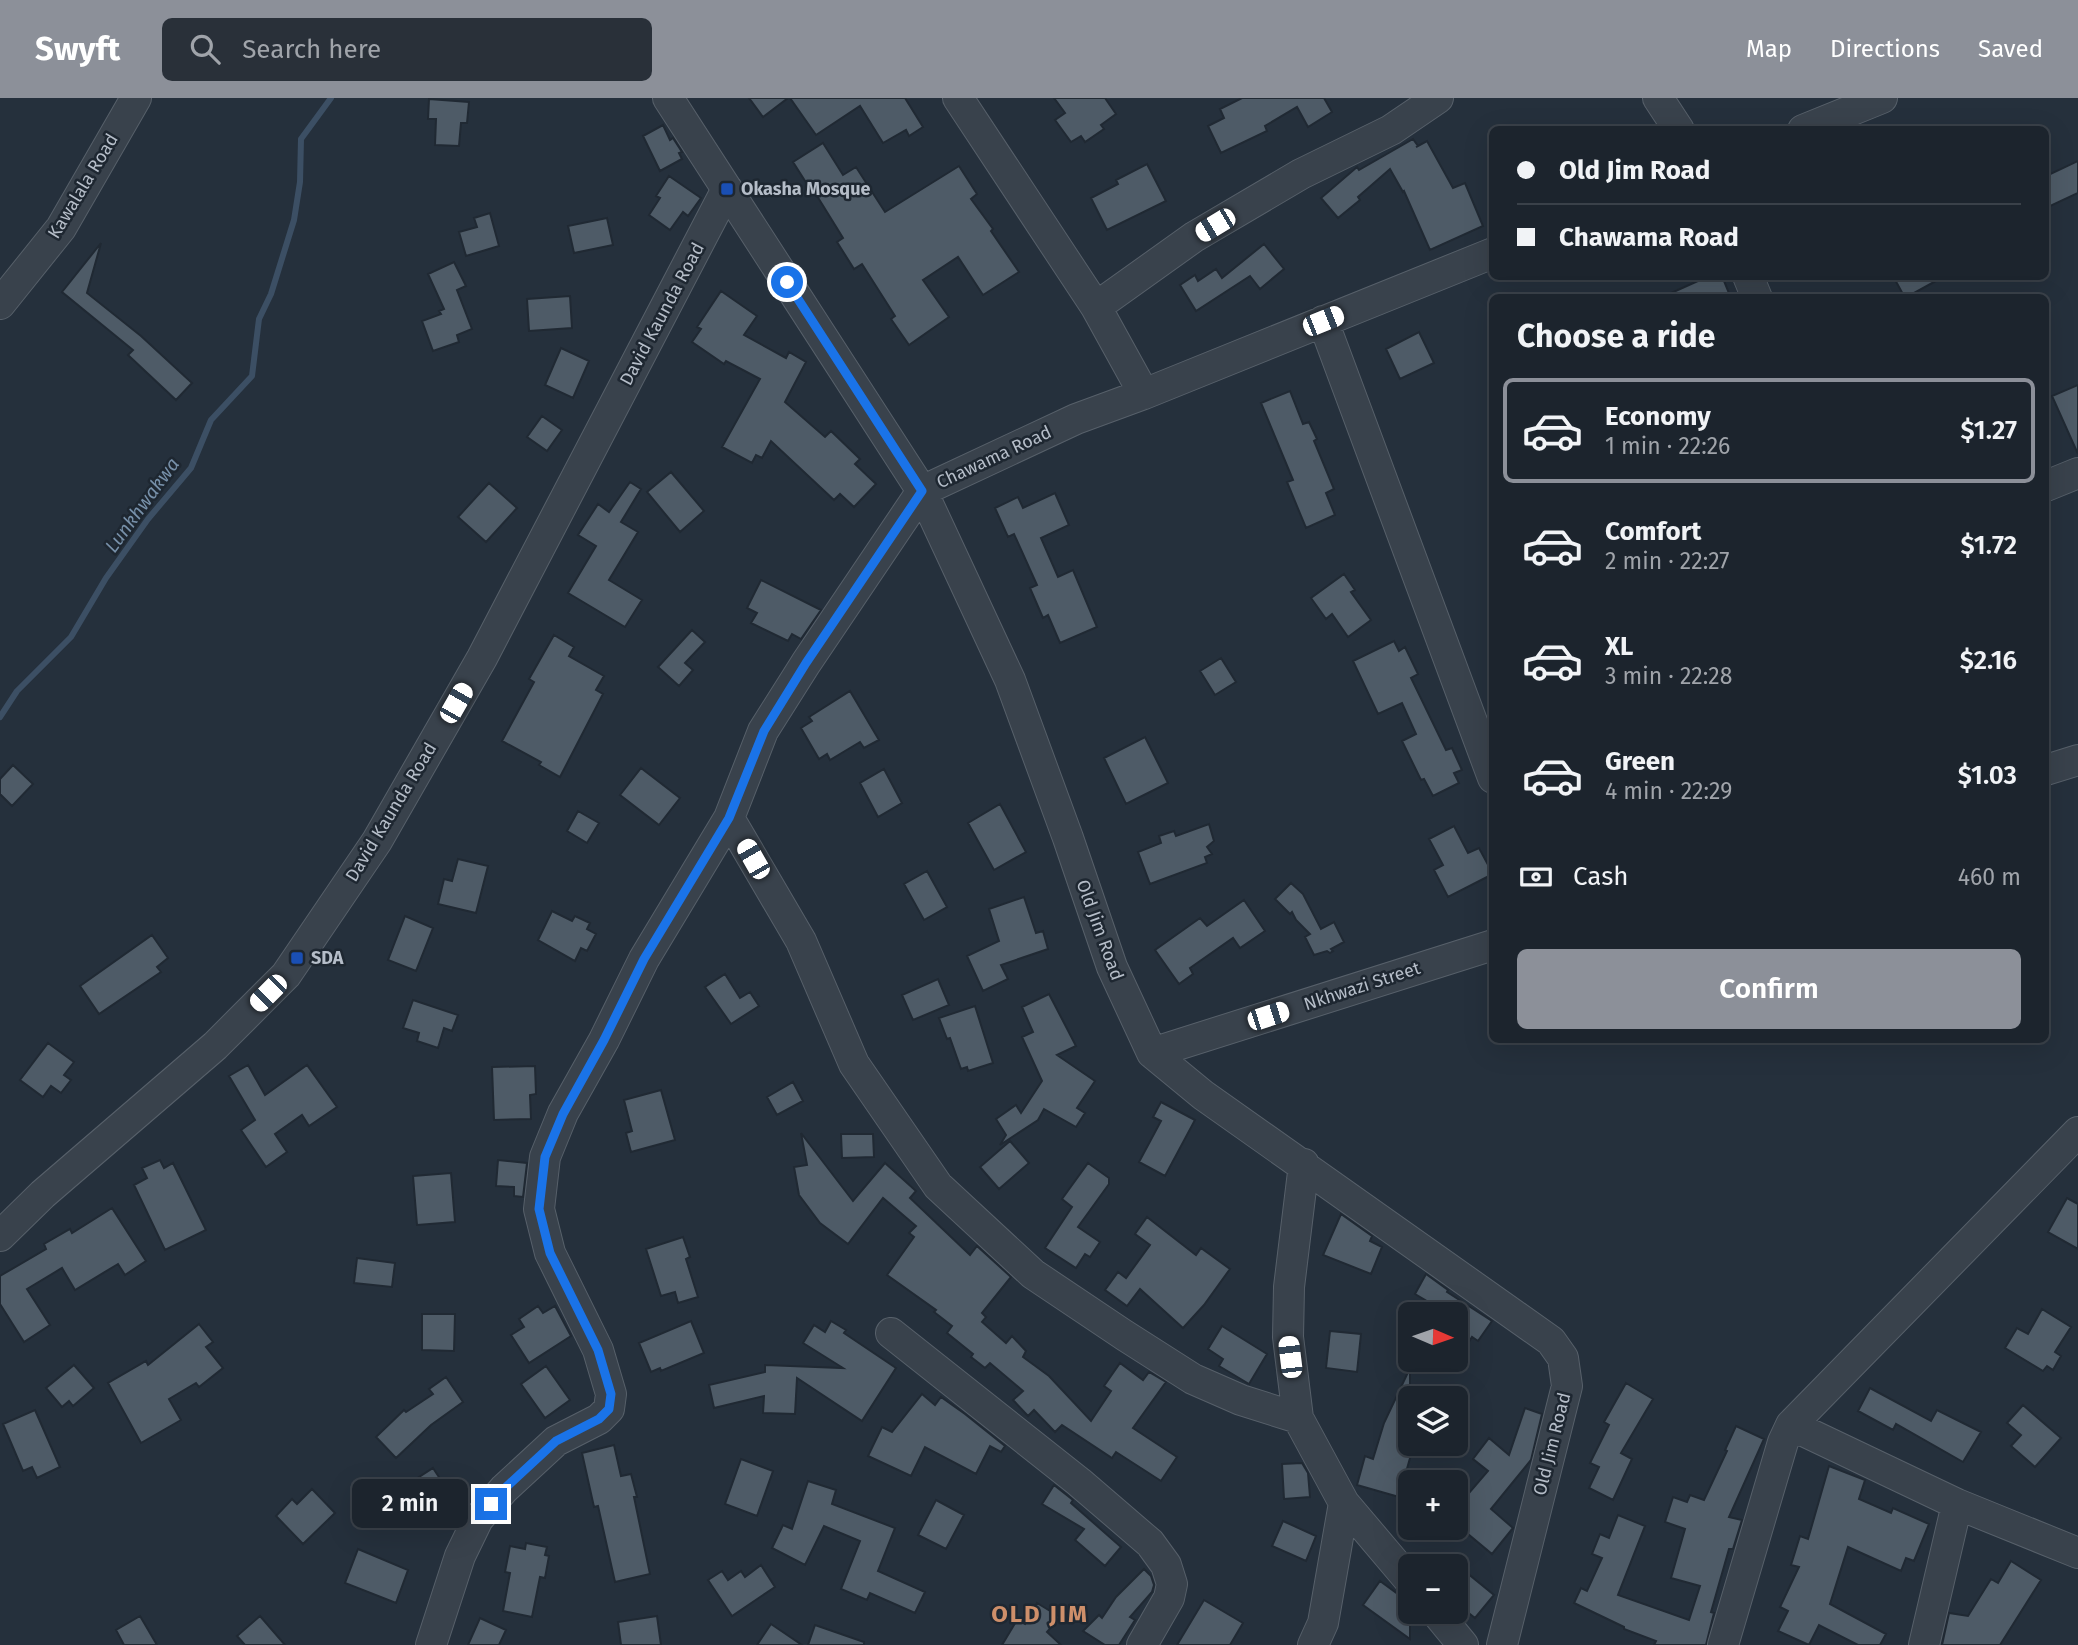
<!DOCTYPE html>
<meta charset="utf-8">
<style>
:root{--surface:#1c242d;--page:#293039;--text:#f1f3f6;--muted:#a0a4aa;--line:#3a4149;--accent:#8c9099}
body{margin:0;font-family:"Fira Sans",sans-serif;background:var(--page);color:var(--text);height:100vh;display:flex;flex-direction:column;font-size:26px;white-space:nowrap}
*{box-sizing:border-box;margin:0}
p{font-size:23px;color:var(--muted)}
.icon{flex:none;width:38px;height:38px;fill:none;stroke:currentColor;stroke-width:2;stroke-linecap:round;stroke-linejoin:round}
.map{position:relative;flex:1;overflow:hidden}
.panel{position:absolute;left:1489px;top:196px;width:560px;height:749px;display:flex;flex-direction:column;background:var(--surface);border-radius:10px;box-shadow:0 7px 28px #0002,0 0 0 2px var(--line)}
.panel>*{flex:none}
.hud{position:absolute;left:1489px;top:28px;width:560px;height:154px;border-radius:10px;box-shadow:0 7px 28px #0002,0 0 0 2px var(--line);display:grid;align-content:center;height:154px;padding:0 28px;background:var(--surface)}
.needle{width:46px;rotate:92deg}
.fabs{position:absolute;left:1398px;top:1204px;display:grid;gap:14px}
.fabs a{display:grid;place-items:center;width:70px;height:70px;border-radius:10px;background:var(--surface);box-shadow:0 7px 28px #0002,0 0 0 2px var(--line);font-size:35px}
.end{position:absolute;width:32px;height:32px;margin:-16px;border:9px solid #1a73e8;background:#fff;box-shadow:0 0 0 4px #fff}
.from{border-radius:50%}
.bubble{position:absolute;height:49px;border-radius:10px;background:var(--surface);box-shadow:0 7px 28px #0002,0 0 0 2px var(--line);font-size:23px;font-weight:600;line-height:49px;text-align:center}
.car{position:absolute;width:21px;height:42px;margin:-21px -10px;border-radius:9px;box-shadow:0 0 5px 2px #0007;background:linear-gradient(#fff 24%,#345 0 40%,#fff 0 76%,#345 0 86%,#fff 0)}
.hud b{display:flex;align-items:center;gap:24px;height:66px;font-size:26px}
.hud b+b{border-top:2px solid var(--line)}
.hud i{width:18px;height:18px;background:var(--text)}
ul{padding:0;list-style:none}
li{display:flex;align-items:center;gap:21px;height:105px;margin:0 14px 10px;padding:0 14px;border:4px solid transparent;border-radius:10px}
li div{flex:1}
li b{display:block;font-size:26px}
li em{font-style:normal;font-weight:600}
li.on{border-color:var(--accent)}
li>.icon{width:63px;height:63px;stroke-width:1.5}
h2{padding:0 28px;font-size:32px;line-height:84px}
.pay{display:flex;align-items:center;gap:18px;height:77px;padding:0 28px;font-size:26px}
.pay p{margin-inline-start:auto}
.button{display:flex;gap:14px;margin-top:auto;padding:14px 28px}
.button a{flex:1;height:80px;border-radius:10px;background:var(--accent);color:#fff;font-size:28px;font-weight:600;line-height:80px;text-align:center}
header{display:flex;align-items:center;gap:42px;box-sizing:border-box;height:98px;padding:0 35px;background:var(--accent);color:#fff}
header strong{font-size:33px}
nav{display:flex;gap:38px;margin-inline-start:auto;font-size:24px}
.search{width:490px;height:63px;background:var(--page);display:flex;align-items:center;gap:18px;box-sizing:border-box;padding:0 24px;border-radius:10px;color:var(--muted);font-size:26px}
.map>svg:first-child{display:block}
</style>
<header>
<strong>Swyft</strong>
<div class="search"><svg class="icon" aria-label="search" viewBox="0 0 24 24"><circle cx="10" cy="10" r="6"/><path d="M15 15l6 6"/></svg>Search here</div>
<nav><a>Map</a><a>Directions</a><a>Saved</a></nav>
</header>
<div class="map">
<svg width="2078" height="1547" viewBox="0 0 2078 1547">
<rect width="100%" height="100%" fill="#25303c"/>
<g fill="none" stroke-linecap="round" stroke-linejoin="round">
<path stroke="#3c4f64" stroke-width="6" d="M0 619 17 593 71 539 106 480 148 421 191 370 211 322 252 278 259 221 271 196 294 122 300 84 301 41 331 0"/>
</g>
<path fill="#4e5b67" stroke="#202933" stroke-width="2" d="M749 0H788L763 19Z
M790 0H905L923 29 909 38 906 32 883 45 860 8 816 37Z
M1054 0H1105L1116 16 1101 27 1104 31 1085 44 1081 38 1071 44 1055 22 1065 15Z
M1242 0H1324L1332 14 1308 29 1297 9 1265 28 1267 33 1221 55 1208 28 1224 20 1220 11Z
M429 1 469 4 467 25H461L459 48 435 47 436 21H428Z
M663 27 670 42 673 40 682 54 679 55 682 61 660 73 643 38Z
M1413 41 1418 48 1416 49 1427 43 1453 90 1465 85 1483 128 1430 152 1404 93 1403 94 1390 71 1358 99 1360 102 1338 120 1321 100 1357 69 1359 72Z
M823 45 843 77 856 69 885 114 959 68 977 96 971 101 993 131 991 133 1019 174 983 197 958 159 923 182 949 219 909 247 891 221 895 218 862 166 854 171 837 144 843 140 809 85 807 86 793 64Z
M2078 63V95L2046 110V78Z
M1147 66 1166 103 1107 132 1091 100 1118 86 1116 82Z
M669 78 701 100 688 118 683 114 670 132 649 117 660 100 656 98Z
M490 115 499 148 466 158 459 134 477 129 474 120Z
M607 120 613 147 574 155 568 128Z
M101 145 87 195 141 238 192 285 176 302 128 257 133 252 62 194Z
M1264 146 1284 171 1260 191 1250 178 1196 213 1180 187 1195 177 1198 183 1216 171 1222 180Z
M454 164 466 188 457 192 472 231 457 237 459 244 433 253 422 223 441 216 439 213 444 211 428 176Z
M1709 178H1722L1731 200H1660Z
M1893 178H1945L1905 200Z
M721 193 757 218 744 237 786 260 789 254 806 264 785 304 825 339 831 333 860 361 855 366 876 386 854 409 840 396 834 402 771 343 762 360 756 357 752 365 722 349 760 281 726 263 724 266 692 244 701 231 697 229Z
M570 198 572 230 529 233 527 201Z
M1419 234 1434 265 1400 281 1386 251Z
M561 250 589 263 573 300 545 287Z
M2078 287V356L2052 298Z
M1290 293 1303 326 1309 324 1317 341 1314 343 1334 391 1326 395 1335 417 1306 430 1287 384 1293 382 1261 305Z
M542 318 562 332 547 353 527 339Z
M671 374 704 413 680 434 647 394Z
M630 384 641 391 621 424 638 434 609 482 642 502 625 529 568 495 596 448 578 437 598 406 609 414Z
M489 385 517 410 486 444 458 419Z
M1055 395 1069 427 1041 440 1058 479 1073 472 1097 529 1060 545 1048 517 1043 520 1030 490 1037 487 1014 436 1008 439 995 410 1018 399 1023 410Z
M1344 476 1355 492 1351 494 1371 522 1348 539 1332 516 1326 521 1311 500Z
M761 482 821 512 801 541 792 536 788 543 751 525 757 515 747 510Z
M692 532 705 544 685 565 693 572 679 588 658 569Z
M554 537 574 549 569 558 604 578 596 592 603 596 560 679 539 667 541 664 502 643 534 584 529 581Z
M1394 543 1399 553 1405 549 1418 576 1411 580 1446 652 1452 650 1462 672 1454 675 1459 685 1433 698 1424 681 1421 682 1402 643 1416 636 1402 605 1378 616 1353 563Z
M1221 560 1236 584 1215 597 1200 573Z
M850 593 879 642 864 650 860 644 830 662 827 656 819 661 801 630 812 623 809 619Z
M1145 639 1168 685 1126 706 1104 660Z
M13 667 33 686 12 708 0 696V681Z
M641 670 680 700 659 727 620 697Z
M884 671 902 705 878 719 860 685Z
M1000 706 1026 754 994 772 968 725Z
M578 713 599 725 587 745 567 733Z
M1209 726 1214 743 1207 749 1212 756 1205 759 1207 765 1150 786 1138 754 1161 745 1159 738 1174 733 1176 738Z
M1454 728 1468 755 1479 750 1493 776 1448 799 1434 772 1443 767 1429 741Z
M458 761 488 768 476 815 438 806 444 781 452 783Z
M927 773 947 809 924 822 904 786Z
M1291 785 1303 796 1321 831 1334 824 1344 844 1331 851 1333 853 1330 855 1327 853 1314 857 1305 839 1310 836 1296 822 1292 814 1290 816 1275 801Z
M1024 799 1036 835 1043 833 1048 851 1001 867 1008 881 983 893 967 858 999 843 989 811Z
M1244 802 1265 833 1240 850 1233 840 1190 870 1193 876 1179 886 1155 852 1200 820 1207 828Z
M552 813 572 823 575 818 590 825 587 831 596 836 587 853 581 850 575 863 538 842Z
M405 818 433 830 416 873 388 862Z
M152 837 168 860 157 869 161 874 99 916 80 888Z
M725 876 740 900 750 894 759 908 731 926 705 889Z
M938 881 949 907 913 922 902 897Z
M1049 896 1076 948 1057 957 1095 983 1077 1010 1085 1015 1076 1029 1044 1011 1038 1022 1000 1047 1006 1037 996 1021 1016 1007 1021 1015 1042 983 1022 939 1033 934 1022 909Z
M413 902 458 917 452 933 444 930 438 950 417 943 419 935 403 930Z
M975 908 993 965 968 973 967 969 961 971 950 940 947 941 939 920Z
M48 945 74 964 64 977 71 982 61 995 51 988 43 999 20 982Z
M248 967 265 997 307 967 337 1009 309 1028 302 1017 275 1036 287 1054 266 1069 241 1032 255 1022 229 978Z
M535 968 536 996 530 997 531 1021 494 1022 492 969Z
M793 984 803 1003 777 1017 767 999Z
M661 992 675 1042 631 1054 626 1035 632 1033 624 1002Z
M1161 1004 1195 1022 1165 1078 1139 1064 1161 1023 1153 1019Z
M801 1035 853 1103 885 1065 916 1093 910 1100 970 1157 977 1148 1011 1179 982 1215 986 1219 982 1224 1006 1245 1012 1238 1026 1253 1023 1259 1049 1278 1091 1323 1111 1293 1104 1288 1120 1265 1143 1282 1149 1274 1166 1284 1133 1330 1177 1359 1161 1383 1116 1354 1112 1360 1062 1327 1055 1334 1034 1312 1028 1318 1013 1302 1023 1293 990 1265 985 1270 971 1259 973 1256 947 1235 952 1228 934 1214 936 1212 887 1177 914 1139 909 1135 916 1128 883 1100 848 1146 820 1125 799 1097 794 1069 807 1067Z
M841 1036H873L874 1059 842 1060Z
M1010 1043 1029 1065 999 1091 980 1069Z
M160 1062 164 1070 173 1065 206 1132 165 1152 134 1087 147 1080 142 1070Z
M498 1062 527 1065 523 1099 514 1098V1089L496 1088Z
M1088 1065 1109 1080V1086L1078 1129 1100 1144 1090 1159 1085 1156 1076 1170 1045 1150 1072 1109 1062 1101Z
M451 1075 455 1124 417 1127 413 1078Z
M2067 1100 2078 1106V1151L2048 1134Z
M112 1110 146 1163 125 1177 118 1166 75 1192 62 1170 27 1191 50 1227 24 1244 0 1206V1178L46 1151 44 1146 70 1131 72 1135Z
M1341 1116 1372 1138 1370 1143 1382 1149 1371 1176 1323 1157Z
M1147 1119 1196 1157 1201 1150 1230 1171 1204 1207 1183 1230 1140 1191 1127 1208 1105 1192 1118 1174 1126 1180 1150 1147 1135 1136Z
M683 1139 690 1159 686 1161 698 1199 678 1205 675 1194 661 1198 646 1151Z
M357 1160 395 1165 392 1189 354 1185Z
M1426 1176 1448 1192 1447 1194 1492 1223 1478 1243 1472 1239 1456 1264V1216H1449L1415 1196Z
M538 1208 543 1215 555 1208 571 1238 529 1265 511 1237 524 1229 519 1221Z
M2042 1211 2071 1229 2055 1254 2061 1258 2053 1272 2047 1268 2043 1273 2005 1250 2017 1230 2028 1236Z
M422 1216H455L454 1253 422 1252Z
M691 1223 704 1255 661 1273 660 1270 651 1274 639 1245Z
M831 1223 846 1232 844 1235 896 1270 862 1323 797 1280 795 1316 763 1315 764 1298 714 1310 709 1287 765 1274V1267L843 1270 803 1245 814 1227 825 1234Z
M199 1226 213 1244 206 1249 223 1270 199 1289 196 1285 169 1301 181 1322 141 1345 108 1285 146 1263 148 1267Z
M1222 1228 1267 1256 1249 1286 1219 1268 1223 1261 1208 1251Z
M1330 1233 1361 1236 1357 1274 1326 1270Z
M74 1267 94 1290 73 1308 69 1303 62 1309 46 1290Z
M546 1268 570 1302 545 1320 521 1286Z
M1410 1270V1346H1414L1399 1399 1357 1387 1365 1358 1373 1361 1384 1325Z
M446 1279 463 1304 431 1327 396 1360 376 1339 404 1312 406 1314 433 1296 429 1291Z
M1626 1285 1653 1301 1621 1355 1632 1361 1613 1402 1589 1390 1599 1369 1590 1365 1609 1327 1604 1324Z
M1870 1290 1931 1323 1937 1312 1981 1334 1963 1364 1896 1326 1893 1332 1858 1313Z
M922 1296 935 1307 941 1299 965 1316 1005 1348 1001 1354 990 1348 976 1376 925 1349 911 1378 868 1358 882 1329 892 1334Z
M2023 1307 2061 1340 2035 1369 2011 1348 2021 1337 2007 1325Z
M1525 1310 1542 1316 1531 1362 1491 1411 1513 1430 1492 1456 1456 1426V1410L1488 1373 1473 1361 1489 1340 1509 1357Z
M35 1312 60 1369 37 1380 32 1369 23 1373 3 1326Z
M1736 1328 1764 1341 1729 1419 1742 1422 1733 1451H1729L1711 1514 1714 1515 1706 1547H1654L1656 1543 1624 1531V1529L1574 1505 1581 1490 1587 1493 1602 1460 1592 1456 1600 1436 1609 1440 1618 1417 1645 1428 1618 1497 1689 1522 1700 1488 1671 1480 1685 1431 1665 1424 1673 1399 1687 1404 1690 1397 1704 1402 1727 1353 1725 1352Z
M614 1347 621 1378 631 1376 637 1399H634L650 1476 615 1484 598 1408 594 1409 582 1355Z
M741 1361 773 1373 757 1418 725 1406Z
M1302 1365 1308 1375 1310 1399 1284 1401 1282 1366Z
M1829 1368 1865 1382 1859 1401 1891 1415 1893 1410 1929 1426 1914 1463 1906 1460 1901 1473 1848 1449 1830 1506 1886 1536 1880 1547H1858L1819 1527 1809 1547 1778 1533 1788 1513 1780 1509 1799 1469 1791 1467 1800 1438 1808 1441Z
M433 1370 452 1399 410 1427 393 1402V1396Z
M808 1383 836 1392 832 1406 895 1430 878 1473 925 1494 915 1515 870 1495 867 1502 841 1491 860 1443 824 1428 805 1467 772 1450 783 1427 792 1431Z
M1054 1387 1073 1402 1071 1405 1121 1449 1105 1468 1075 1442 1084 1431 1042 1406Z
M312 1391 335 1415 303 1446 276 1418 292 1401 297 1406Z
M936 1402 964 1417 946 1451 918 1437Z
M1283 1423 1316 1438 1306 1463 1272 1448Z
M526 1445 547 1449 545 1457 549 1458 545 1480 540 1479 532 1519 503 1513 510 1475 505 1474 510 1448 525 1451Z
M358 1451 408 1472 396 1505 345 1485Z
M2011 1463 2041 1482 2000 1547H1942L1949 1515 1968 1518 1991 1481 1998 1485Z
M1456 1466 1494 1497 1475 1520 1456 1505Z
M761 1467 775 1489 732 1518 708 1482 722 1473 728 1482 741 1473 745 1479Z
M1144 1471 1151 1478 1154 1487 1152 1494 1130 1519 1135 1522 1119 1547H1105L1083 1533 1099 1517 1102 1520 1116 1499Z
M1380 1483 1410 1505V1541L1363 1507Z
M1204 1502 1243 1525 1230 1547H1177Z
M1037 1505 1060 1519 1047 1534 1061 1547H1002L1017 1522 1025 1526Z
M140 1518 157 1547H124L116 1532Z
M260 1518 285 1547H245L237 1538Z
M657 1518 661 1547H621L618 1524Z
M480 1520 506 1532 499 1547H468Z
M771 1526 802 1547H757Z
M815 1527 864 1544V1547H808Z"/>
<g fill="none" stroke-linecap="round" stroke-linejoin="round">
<defs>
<path id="minor" d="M668 0 922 393 1010 582 1068 740 1112 869 1152 955 1203 997 1551 1243 1563 1260 1567 1288 1502 1547
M958 0 1096 209 1144 296
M1658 0 1679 32
M1803 32 1882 0
M1748 178 1757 200
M0 206 61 130 136 0
M1096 209 1194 139 1301 76 1391 32 1438 0
M1323 223 1493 680
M2046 388 2078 375
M2046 672 2078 662
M729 720 801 843 854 966 938 1088 1033 1176 1124 1237 1193 1281 1241 1302 1298 1320
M1152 955 1493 847
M1304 1066 1289 1189 1288 1239 1298 1320 1344 1405 1410 1483
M0 1138 43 1096 215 948 286 877 377 743 482 560 727 91
M891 1235 1079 1384 1150 1445 1166 1467 1172 1486 1169 1500 1142 1547
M1791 1327 1957 1406 2078 1455
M1436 1514 1463 1547
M431 1547 460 1458 478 1421 504 1391 556 1343 599 1321 609 1311 611 1296 598 1252 550 1155 539 1111 545 1059 563 1015 604 942 644 861 729 720 763 633 806 565 922 393 1076 321 1144 296 1493 155
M1313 1547 1323 1525 1344 1405
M1723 1547 1783 1344 1791 1327 2078 1034
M1924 1547 1957 1406"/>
</defs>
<use href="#minor" stroke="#57606a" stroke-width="32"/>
<use href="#minor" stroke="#39424c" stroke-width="30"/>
</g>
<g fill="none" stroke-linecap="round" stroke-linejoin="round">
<path stroke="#1a73e8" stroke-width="9" d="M491 1406 504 1391 556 1343 599 1321 609 1311 611 1296 598 1252 550 1155 539 1111 545 1059 563 1016 604 942 644 861 729 720 764 633 806 565 922 393 787 184"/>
</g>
<g fill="#1a4fb4" stroke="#1e2731" stroke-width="2.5">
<rect x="720" y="84" width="14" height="14" rx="3.5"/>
<rect x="290" y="853" width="14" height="14" rx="3.5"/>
</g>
<g text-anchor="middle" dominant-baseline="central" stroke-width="5" stroke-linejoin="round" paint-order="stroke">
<g font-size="18" fill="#b5bdc8" stroke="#1e2731">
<text transform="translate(83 88) rotate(-59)">Kawalala Road</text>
<text transform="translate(662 216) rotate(-62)">David Kaunda Road</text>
<text transform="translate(994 359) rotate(-25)">Chawama Road</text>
<text transform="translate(391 714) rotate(-59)">David Kaunda Road</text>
<text transform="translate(1100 832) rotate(70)">Old Jim Road</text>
<text transform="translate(1362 888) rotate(-18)">Nkhwazi Street</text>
<text transform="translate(1552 1346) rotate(-76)">Old Jim Road</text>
</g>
<g font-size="18" font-weight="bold" fill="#b5bdc8" stroke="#1e2731" text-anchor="start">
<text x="741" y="91">Okasha Mosque</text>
<text x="311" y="860">SDA</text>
</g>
<g font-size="19" font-style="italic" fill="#7790a9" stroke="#1e2731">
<text transform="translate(142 407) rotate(-54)">Lunkhwakwa</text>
</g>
<g font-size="24" font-weight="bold" letter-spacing="2" fill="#ce8f6a" stroke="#1e2731">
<text x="1040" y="1516">OLD JIM</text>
</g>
</g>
</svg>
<div class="fabs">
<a><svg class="needle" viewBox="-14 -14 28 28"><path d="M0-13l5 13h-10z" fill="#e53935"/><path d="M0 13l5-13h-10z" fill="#a0a4aa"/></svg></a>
<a><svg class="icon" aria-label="layers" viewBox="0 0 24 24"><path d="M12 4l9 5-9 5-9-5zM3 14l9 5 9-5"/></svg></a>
<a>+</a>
<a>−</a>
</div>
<i class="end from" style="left:787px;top:184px"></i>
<i class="end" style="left:491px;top:1406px"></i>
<div class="bubble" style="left:352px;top:1381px;width:116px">2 min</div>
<i class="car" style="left:1215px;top:127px;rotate:239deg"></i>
<i class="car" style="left:1323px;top:223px;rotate:68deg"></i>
<i class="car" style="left:456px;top:605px;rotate:30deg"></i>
<i class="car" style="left:753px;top:761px;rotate:330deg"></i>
<i class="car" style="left:268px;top:895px;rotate:225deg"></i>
<i class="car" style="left:1268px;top:918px;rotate:72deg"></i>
<i class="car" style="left:1290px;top:1259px;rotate:353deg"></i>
<div class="hud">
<b><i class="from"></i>Old Jim Road</b>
<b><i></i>Chawama Road</b>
</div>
<section class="panel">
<h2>Choose a ride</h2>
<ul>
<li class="on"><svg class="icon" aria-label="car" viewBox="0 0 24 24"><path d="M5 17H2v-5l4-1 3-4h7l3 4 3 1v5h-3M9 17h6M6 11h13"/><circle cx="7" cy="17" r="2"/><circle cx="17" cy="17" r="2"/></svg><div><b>Economy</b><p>1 min · 22:26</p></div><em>$1.27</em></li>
<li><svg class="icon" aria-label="car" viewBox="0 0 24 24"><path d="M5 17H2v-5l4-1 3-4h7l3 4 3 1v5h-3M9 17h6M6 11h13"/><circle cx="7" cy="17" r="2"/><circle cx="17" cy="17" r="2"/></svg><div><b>Comfort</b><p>2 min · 22:27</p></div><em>$1.72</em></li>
<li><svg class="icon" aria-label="car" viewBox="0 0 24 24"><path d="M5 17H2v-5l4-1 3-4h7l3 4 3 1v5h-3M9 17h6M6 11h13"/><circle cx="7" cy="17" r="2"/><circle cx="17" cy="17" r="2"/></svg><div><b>XL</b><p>3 min · 22:28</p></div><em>$2.16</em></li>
<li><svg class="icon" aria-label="car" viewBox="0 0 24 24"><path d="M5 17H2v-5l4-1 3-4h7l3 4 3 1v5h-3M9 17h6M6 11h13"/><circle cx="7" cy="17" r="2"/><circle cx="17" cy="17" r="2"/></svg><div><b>Green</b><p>4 min · 22:29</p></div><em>$1.03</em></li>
</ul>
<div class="pay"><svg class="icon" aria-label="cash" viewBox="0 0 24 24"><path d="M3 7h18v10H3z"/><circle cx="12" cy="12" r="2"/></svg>Cash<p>460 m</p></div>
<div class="button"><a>Confirm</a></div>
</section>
</div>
